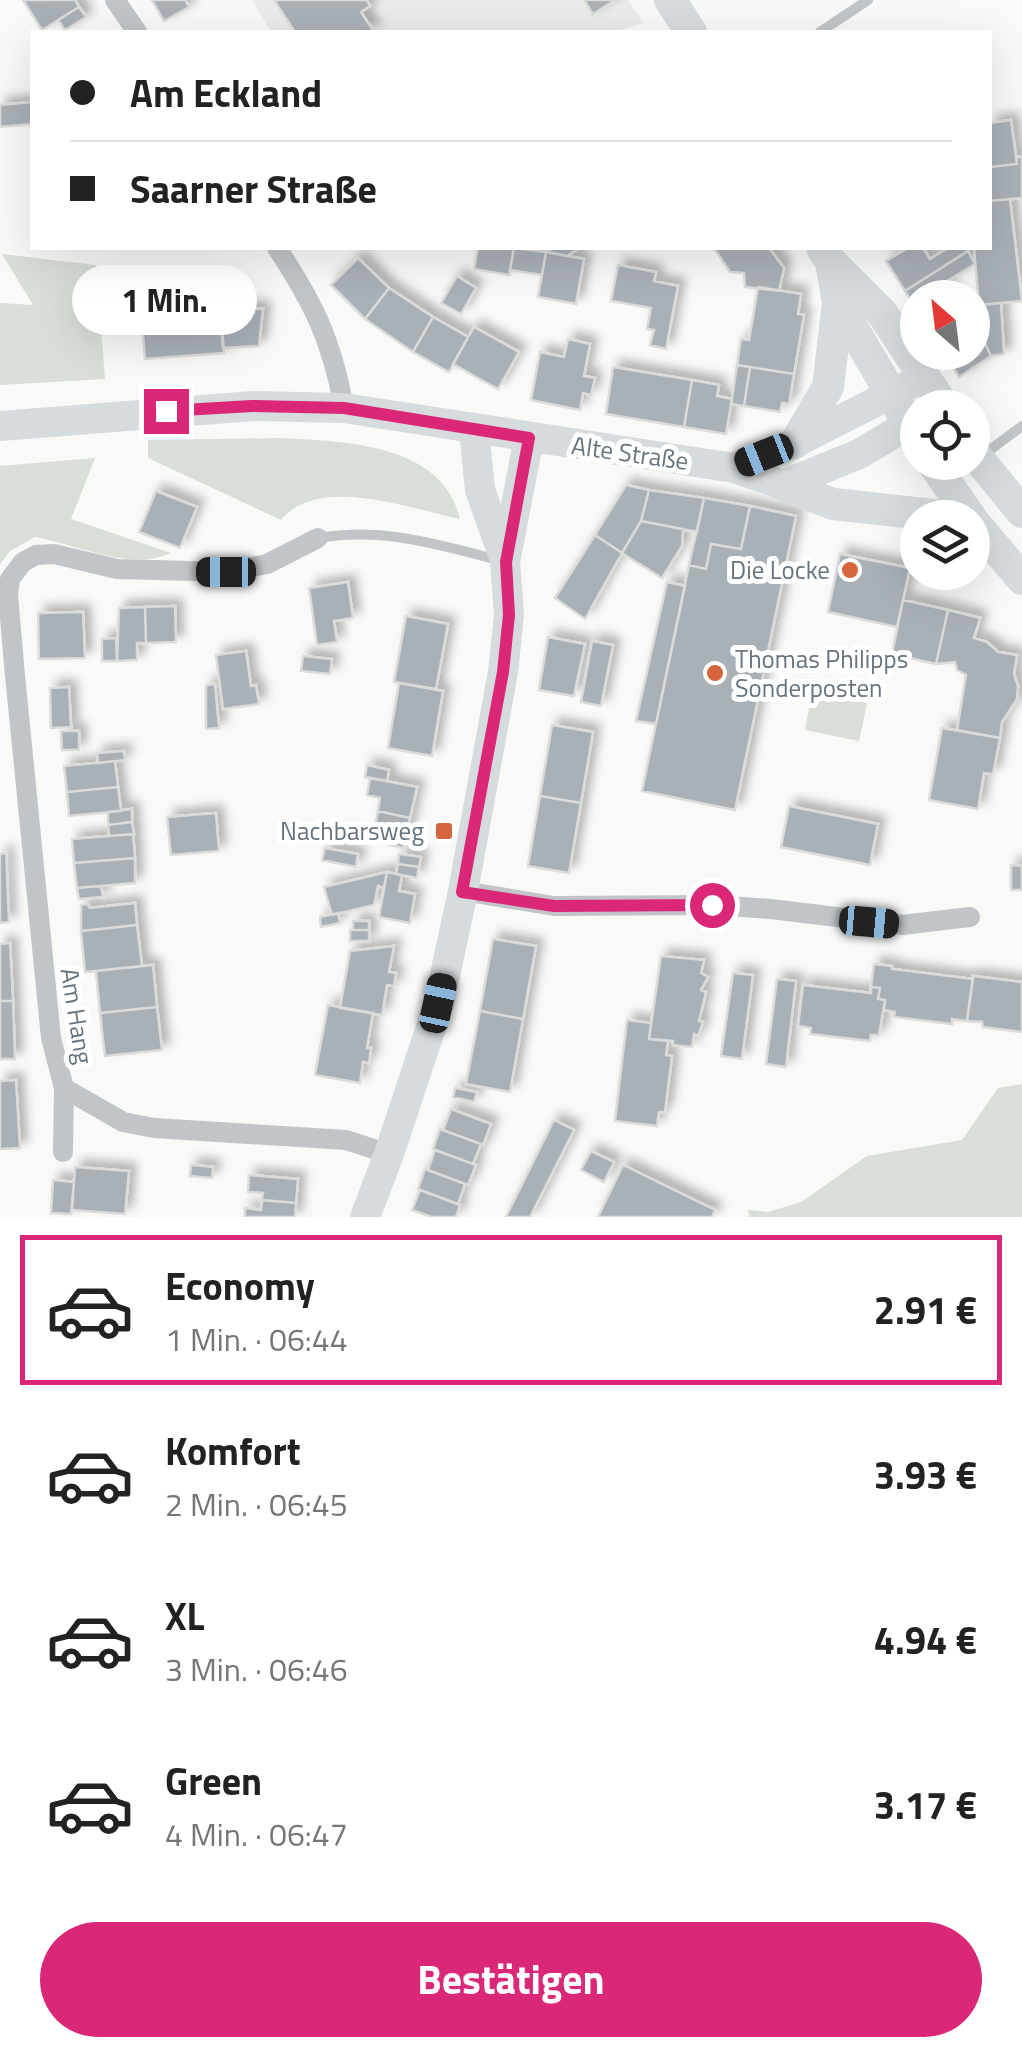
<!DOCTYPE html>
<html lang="de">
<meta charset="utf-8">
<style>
:root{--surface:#fff;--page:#f6f6f6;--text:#222;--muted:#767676;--line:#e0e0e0;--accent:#db2777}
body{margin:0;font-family:"Titillium Web",sans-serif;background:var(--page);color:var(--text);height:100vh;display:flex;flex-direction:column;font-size:38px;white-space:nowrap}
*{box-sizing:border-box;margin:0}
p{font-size:32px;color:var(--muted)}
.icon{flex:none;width:55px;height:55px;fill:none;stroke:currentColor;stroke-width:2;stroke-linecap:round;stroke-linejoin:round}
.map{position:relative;height:1217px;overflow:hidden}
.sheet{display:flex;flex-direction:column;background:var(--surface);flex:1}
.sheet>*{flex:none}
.guide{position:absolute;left:30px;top:30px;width:962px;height:220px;border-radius:0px;box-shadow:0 10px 40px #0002;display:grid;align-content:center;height:220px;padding:0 40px;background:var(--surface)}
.needle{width:65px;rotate:332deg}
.fabs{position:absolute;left:900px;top:280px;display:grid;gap:20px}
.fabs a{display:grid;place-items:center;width:90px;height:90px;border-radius:50%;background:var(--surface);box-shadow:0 10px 40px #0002;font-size:50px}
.end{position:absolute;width:45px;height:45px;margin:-22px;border:12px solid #db2777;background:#fff;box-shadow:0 0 0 5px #fff}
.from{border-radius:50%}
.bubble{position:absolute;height:70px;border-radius:35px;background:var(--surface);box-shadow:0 10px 40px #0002;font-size:32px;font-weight:700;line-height:70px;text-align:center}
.car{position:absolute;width:30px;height:60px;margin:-30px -15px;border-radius:12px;box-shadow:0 0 8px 2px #0007;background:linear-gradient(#222 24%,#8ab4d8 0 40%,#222 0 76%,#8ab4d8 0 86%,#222 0)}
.guide b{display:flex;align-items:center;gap:35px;height:95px;font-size:38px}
.guide b+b{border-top:2px solid var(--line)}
.guide i{width:25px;height:25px;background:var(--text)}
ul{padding:18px 0 0;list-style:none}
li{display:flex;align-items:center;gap:30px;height:150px;margin:0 20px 15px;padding:0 20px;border:5px solid transparent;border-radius:0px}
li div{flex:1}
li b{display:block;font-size:38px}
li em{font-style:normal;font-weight:700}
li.selected{border-color:var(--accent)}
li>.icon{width:90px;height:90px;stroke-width:1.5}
.button{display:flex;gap:20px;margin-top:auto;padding:20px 40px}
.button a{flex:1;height:115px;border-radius:60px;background:var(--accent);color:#fff;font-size:40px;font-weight:700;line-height:115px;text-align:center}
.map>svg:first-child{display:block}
</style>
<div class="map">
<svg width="1022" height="1217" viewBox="0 0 1022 1217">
<defs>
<filter id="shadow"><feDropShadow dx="7" dy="-7" stdDeviation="5" flood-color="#0004"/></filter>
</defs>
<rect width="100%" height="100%" fill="#f9f9f7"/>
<path fill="#eaebeb" d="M252 0H628L644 23 614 32H271Z"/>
<path fill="#d9ded7" d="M2 254 96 265 105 379 0 385V303L33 305Z
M280 438C342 441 443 443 460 519 410 509 319 474 281 520L148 458V440Z
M95 458 71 519 171 553C130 572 76 544 35 537L10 551 0 564V466Z
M812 692 867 703 859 741 805 730Z
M1022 1084V1217H749L748 1210 768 1212 801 1202 867 1156 962 1140 998 1088Z"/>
<path fill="#a9b0b6" stroke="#dbdbda" stroke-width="2.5" filter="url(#shadow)" d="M23 0H75L79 7 42 30Z
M152 0H185L189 7 164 21Z
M274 0H367L370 6 361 12 374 32H295Z
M584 0H615L593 14Z
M79 7 86 17 65 30 58 20Z
M32 102V124L0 127V105Z
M1011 120 1017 164 990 167V123Z
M1016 157H1022V198L990 201V167L1017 164Z
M1010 199 1022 301 979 305 974 248H990V201Z
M478 248H514L509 275 474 269Z
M514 248 546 252 542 275 510 270Z
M554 248H579L567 256 546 252Z
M714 248H769L784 268 779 291 745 287 744 273 730 272Z
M908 248H923L930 259 948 248H966L968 251 905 291 886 261Z
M968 251 975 264 944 283 953 298H918V311L905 291Z
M546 252 584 259 576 304 538 297Z
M358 258 389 288 365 319 331 285Z
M618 265 656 272 654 281 678 286 666 349 650 345 654 330 647 329 651 308 611 301Z
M457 276 476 288 461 314 441 303Z
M758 287 801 294 798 314 804 315 794 374 737 365 741 339 749 340Z
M389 288 433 317 413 352 365 319Z
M139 289 140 312 101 315 99 293Z
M1001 303 1004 354 991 356 981 335 979 305Z
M245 308 263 309 259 346 223 348 220 309Z
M221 315 224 353 145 359 142 322Z
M433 317 468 337 449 372 413 352Z
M474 327 519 352 498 389 453 364Z
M972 334 981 335 991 356 959 377 944 352H972Z
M568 339 590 344 584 376 595 378 591 395 583 393 580 410 531 400 540 352 564 357Z
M737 365 750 367 744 406 731 404Z
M613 367 692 380 684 427 606 414Z
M750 367 794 374 789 404 782 403 780 412 744 406Z
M692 380 719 385 717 396 732 399 726 434 684 427Z
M626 485 649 490 641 521 622 553 595 535Z
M649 490 704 498 697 532 641 521Z
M156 491 197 507 180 548 139 532Z
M704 498 750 506 741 549 711 544 706 569 689 565Z
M750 506 796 516 735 810 642 791 689 565 706 569 711 544 741 549Z
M641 521 683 529 682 546 662 578 622 553Z
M595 535 622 553 585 619 555 598Z
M840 554 910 568 897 627 828 612Z
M348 582 353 618 334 621 337 642 317 645 309 588Z
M667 582 685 586 656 724 636 721Z
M903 600 948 610 936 664 892 654Z
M175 606 176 642 146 643 145 607Z
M145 607 146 643H137V660L117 661 119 608Z
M948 610 980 618 974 638 987 642 998 652 1017 655 1014 674 1018 686 1017 699 1002 722 1000 738 957 730 966 675 957 670 955 662 936 664Z
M83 612 85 658 39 659 38 613Z
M406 616 448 624 436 689 394 682Z
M548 637 585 644 574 696 539 690Z
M116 638 117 661H102V639Z
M592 641 613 645 601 706 581 702Z
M246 651 251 686 256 685 259 704 223 709 216 655Z
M303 656 332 659 330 674 301 671Z
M399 683 443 691 432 756 388 748Z
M215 684 219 728 206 729V685Z
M69 687 71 727 51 728 50 688Z
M552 725 593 732 581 803 540 796Z
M942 728 1000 738 993 774 984 773 978 809 929 800Z
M61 731H79V750H62Z
M124 751 125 760 98 763 97 753Z
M115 761 118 787 67 792 64 766Z
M367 765 389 770 387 781 365 777Z
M370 778 417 787 410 818 378 811 380 798 367 795Z
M118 787 121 811 69 816 67 792Z
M540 796 581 803 569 873 528 866Z
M789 806 878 824 870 865 781 847Z
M132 809V822L108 825V812Z
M378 811 410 818 404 848 372 841Z
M216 813 219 851 171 855 167 817Z
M132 822 134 834 109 836 108 825Z
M133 834 135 858 74 863 72 839Z
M325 848 358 854 356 867 322 860Z
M6 853 9 922 0 923V854Z
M399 854 421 857 419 867 398 864Z
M135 858V883L77 888 74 863Z
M398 864 419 867 417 878 396 874Z
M1011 865 1022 866V890H1011Z
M387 872 402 875 399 891 415 894 410 923 379 917Z
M387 872 384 888 378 886 374 905 332 915 324 887Z
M101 886 103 897 79 899 77 888Z
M135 903 137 925 81 931V905L87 904 90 908Z
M338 913 340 923 321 927 320 917Z
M353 921H369V930H353Z
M137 925 142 966 85 972 81 931Z
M350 930H369V941H350Z
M493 939 536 946 523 1019 480 1011Z
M10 943 13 1001H0V944Z
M394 946 389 972 396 973 394 986 387 985 382 1015 340 1008 350 951Z
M661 956 704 960 701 973 708 977 701 990 706 992 699 1021 703 1022 698 1036 694 1034 692 1047 673 1045V1041L649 1039Z
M874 964 892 966V969L973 979 967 1021 952 1019V1024L894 1017 895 1012 884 1010 885 1000 878 999 880 988 871 987Z
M153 965 157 1007 100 1013 96 971Z
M733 973 753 975 742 1059 721 1056Z
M973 976 1022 982V1032L983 1027 982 1022 967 1021Z
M777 979 796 981 786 1067 766 1064Z
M803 985 871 993V987L880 988 878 999 885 1000 879 1035H871L870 1041 810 1034 811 1028 798 1026Z
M0 1001H13L15 1059H0Z
M328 1005 373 1013 367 1048H371L369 1063 363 1062 360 1083 315 1075Z
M157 1007 162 1050 105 1056 100 1013Z
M480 1011 523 1019 510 1092 466 1084Z
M627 1020 651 1023 649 1039 668 1041 666 1055 672 1056 665 1112H659L657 1126 615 1121Z
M16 1080 20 1148 0 1149V1081Z
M455 1088 477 1092 474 1102 453 1097Z
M451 1109 491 1124 483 1145 443 1130Z
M554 1120 574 1130 530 1217H506Z
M440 1129 481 1144 473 1164 433 1149Z
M435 1150 476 1165 468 1185 428 1170Z
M591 1151 614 1162 604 1182 581 1170Z
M191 1165 213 1167 212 1178 190 1176Z
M623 1165 715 1210 712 1217H598Z
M75 1167 129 1171 125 1214 72 1210Z
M425 1169 465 1184 458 1204 418 1189Z
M249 1175 298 1179 296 1203 262 1200 263 1193 248 1192Z
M53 1180 74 1182 71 1214 51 1213Z
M420 1190 460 1205 456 1217H432L412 1210Z
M262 1200 296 1203 295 1217H245V1208L261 1210Z"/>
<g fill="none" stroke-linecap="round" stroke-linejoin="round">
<path stroke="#c1c5c8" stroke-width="10" d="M820 32 868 0
M983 455 1022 426
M319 538C381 527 437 544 498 560"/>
<path stroke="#c1c5c8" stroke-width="20" d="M115 0 137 32
M277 248C314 304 332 341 344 408
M463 891 554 906 712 905 771 909 902 925 970 917
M64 1088 123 1122 154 1128 346 1140 389 1154
M63 1152 64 1088 51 1038 14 665 8 594 10 579 23 562 36 555 54 554 117 569 227 572 267 564 318 538"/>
<path stroke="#d6dbde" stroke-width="30" d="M0 426 253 406 344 408 734 468 783 485 859 454 918 419
M474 429 480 490 504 557
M734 468 795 443 924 377
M365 1217 389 1154 439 1003 463 891 503 672 509 615 505 562 529 438"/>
<path stroke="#d6dbde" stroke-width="32" d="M670 0 691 32
M822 248 831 262 882 313 945 408
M831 262 838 303 918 440
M795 443 828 387 838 303
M972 451 1022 512
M932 462 971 518
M783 485 833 504 961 518
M972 520 1022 579"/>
</g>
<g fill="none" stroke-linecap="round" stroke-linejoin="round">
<path stroke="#db2777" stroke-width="12" d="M166 411 252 406 344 408 529 438 506 562 509 615 503 672 462 892 554 906 712 905"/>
</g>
<g fill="#d4653c" stroke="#fff" stroke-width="4">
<circle cx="850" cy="570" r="10"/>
<circle cx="715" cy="673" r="10"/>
<rect x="434" y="821" width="20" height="20" rx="5"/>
</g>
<g text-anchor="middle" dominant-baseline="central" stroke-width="10" stroke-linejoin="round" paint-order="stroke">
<g font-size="25" fill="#667480" stroke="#fff">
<text transform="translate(630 453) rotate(8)">Alte Straße</text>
<text transform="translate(77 1016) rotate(81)">Am Hang</text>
</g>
<g font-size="25" fill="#667480" stroke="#fff" text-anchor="end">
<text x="830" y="570">Die Locke</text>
<text x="735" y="659" text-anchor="start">Thomas Philipps<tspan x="735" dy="29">Sonderposten</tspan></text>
<text x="424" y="831">Nachbarsweg</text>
</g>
</g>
</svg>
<div class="fabs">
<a><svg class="needle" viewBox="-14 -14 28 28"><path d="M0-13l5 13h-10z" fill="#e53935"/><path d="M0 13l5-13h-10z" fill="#767676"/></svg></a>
<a><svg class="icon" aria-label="locate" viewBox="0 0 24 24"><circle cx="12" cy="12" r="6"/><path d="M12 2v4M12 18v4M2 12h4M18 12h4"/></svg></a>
<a><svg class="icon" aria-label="layers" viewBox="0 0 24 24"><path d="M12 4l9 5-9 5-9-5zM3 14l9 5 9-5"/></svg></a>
</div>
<i class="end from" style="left:712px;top:905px"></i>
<i class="end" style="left:166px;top:411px"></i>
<div class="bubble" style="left:72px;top:265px;width:185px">1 Min.</div>
<i class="car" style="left:764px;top:455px;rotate:248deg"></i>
<i class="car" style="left:226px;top:572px;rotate:270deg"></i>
<i class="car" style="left:869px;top:922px;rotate:95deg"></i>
<i class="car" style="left:438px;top:1003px;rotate:12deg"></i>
<div class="guide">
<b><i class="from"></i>Am Eckland</b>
<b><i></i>Saarner Straße</b>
</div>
</div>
<section class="sheet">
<ul>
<li class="selected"><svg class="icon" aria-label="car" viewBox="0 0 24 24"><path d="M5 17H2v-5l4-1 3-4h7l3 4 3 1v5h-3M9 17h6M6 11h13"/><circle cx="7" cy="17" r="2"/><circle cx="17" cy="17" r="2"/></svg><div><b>Economy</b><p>1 Min. · 06:44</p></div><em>2.91 €</em></li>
<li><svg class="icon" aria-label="car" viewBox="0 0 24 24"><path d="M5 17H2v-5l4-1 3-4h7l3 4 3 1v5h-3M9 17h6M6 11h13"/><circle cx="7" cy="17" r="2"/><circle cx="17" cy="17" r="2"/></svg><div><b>Komfort</b><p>2 Min. · 06:45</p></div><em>3.93 €</em></li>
<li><svg class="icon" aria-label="car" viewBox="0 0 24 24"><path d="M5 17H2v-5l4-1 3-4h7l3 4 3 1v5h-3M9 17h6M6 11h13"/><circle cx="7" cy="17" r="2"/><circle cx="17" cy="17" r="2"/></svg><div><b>XL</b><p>3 Min. · 06:46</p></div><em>4.94 €</em></li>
<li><svg class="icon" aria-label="car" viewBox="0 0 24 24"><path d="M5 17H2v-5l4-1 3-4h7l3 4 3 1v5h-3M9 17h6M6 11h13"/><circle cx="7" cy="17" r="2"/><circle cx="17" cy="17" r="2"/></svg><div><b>Green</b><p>4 Min. · 06:47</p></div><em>3.17 €</em></li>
</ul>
<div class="button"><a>Bestätigen</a></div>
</section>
